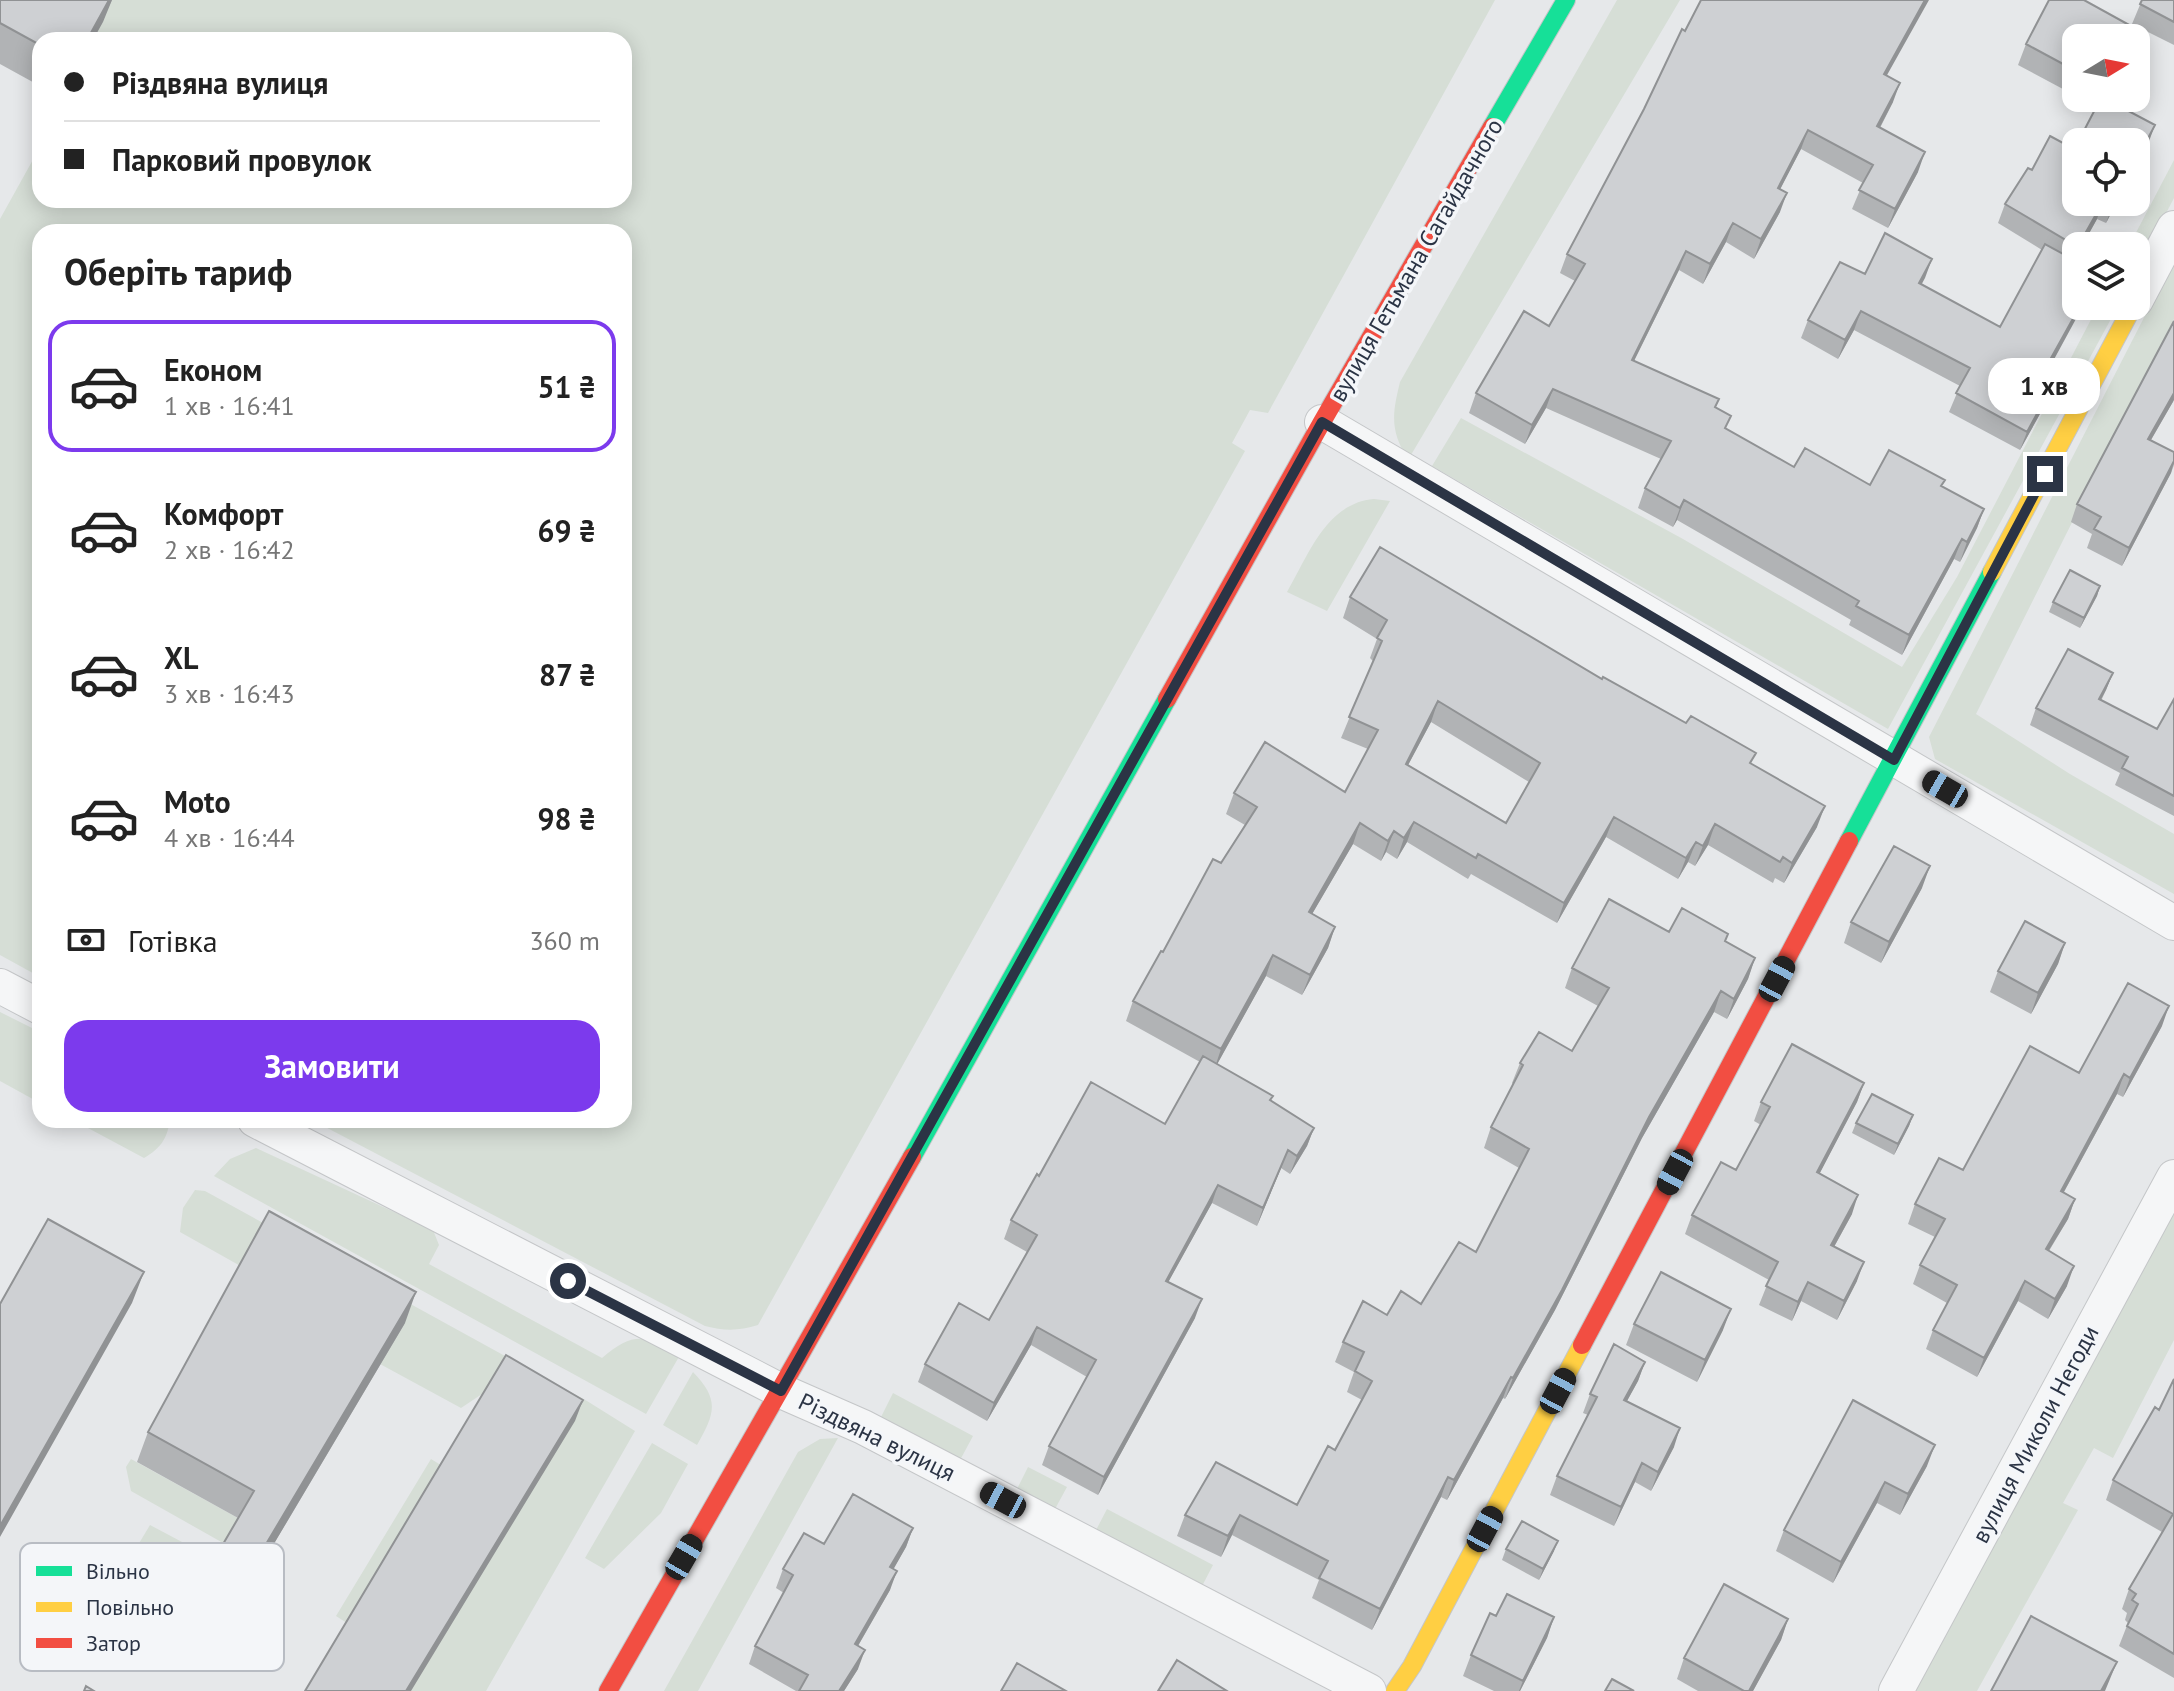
<!DOCTYPE html>
<html lang="uk">
<meta charset="utf-8">
<style>
:root{--surface:#fff;--page:#f2f2f2;--text:#222;--muted:#767676;--line:#e0e0e0;--accent:#7c3aed}
body{margin:0;font-family:"PT Sans",sans-serif;background:var(--page);color:var(--text);height:100vh;display:flex;flex-direction:column;font-size:30px;white-space:nowrap}
*{box-sizing:border-box;margin:0}
p{font-size:26px;color:var(--muted)}
.icon{flex:none;width:44px;height:44px;fill:none;stroke:currentColor;stroke-width:2;stroke-linecap:round;stroke-linejoin:round}
.map{position:relative;flex:1;overflow:hidden}
.panel{position:absolute;left:32px;top:224px;width:600px;height:904px;display:flex;flex-direction:column;background:var(--surface);border-radius:24px;box-shadow:0 4px 20px #0003}
.panel>*{flex:none}
.guide{position:absolute;left:32px;top:32px;width:600px;height:176px;border-radius:24px;box-shadow:0 4px 20px #0003;display:grid;align-content:center;height:176px;padding:0 32px;background:var(--surface)}
.needle{width:52px;rotate:80deg}
.tools{position:absolute;left:2062px;top:24px;display:grid;gap:16px}
.tools a{display:grid;place-items:center;width:88px;height:88px;border-radius:16px;background:var(--surface);box-shadow:0 4px 20px #0003;font-size:40px}
.end{position:absolute;width:36px;height:36px;margin:-18px;border:10px solid #2b3445;background:#fff;box-shadow:0 0 0 4px #fff}
.from{border-radius:50%}
.bubble{position:absolute;height:56px;border-radius:24px;background:var(--surface);box-shadow:0 4px 20px #0003;font-size:26px;font-weight:800;line-height:56px;text-align:center}
.car{position:absolute;width:24px;height:48px;margin:-24px -12px;border-radius:10px;box-shadow:0 0 6px 2px #0007;background:linear-gradient(#222 24%,#8ab4d8 0 40%,#222 0 76%,#8ab4d8 0 86%,#222 0)}
.guide b{display:flex;align-items:center;gap:28px;height:76px;font-size:30px}
.guide b+b{border-top:2px solid var(--line)}
.guide i{width:20px;height:20px;background:var(--text)}
ul{padding:0;list-style:none}
li{display:flex;align-items:center;gap:24px;height:132px;margin:0 16px 12px;padding:0 16px;border:4px solid transparent;border-radius:24px}
li div{flex:1}
li b{display:block;font-size:30px}
li em{font-style:normal;font-weight:800}
li.on{border-color:var(--accent)}
li>.icon{width:72px;height:72px;stroke-width:1.5}
h2{padding:0 32px;font-size:36px;line-height:96px}
.pay{display:flex;align-items:center;gap:20px;height:88px;padding:0 32px;font-size:30px}
.pay p{margin-inline-start:auto}
.primary-button{display:flex;gap:16px;margin-top:auto;padding:16px 32px}
.primary-button a{flex:1;height:92px;border-radius:24px;background:var(--accent);color:#fff;font-size:32px;font-weight:800;line-height:92px;text-align:center}
.map>svg:first-child{display:block}
</style>
<div class="map">
<svg width="2174" height="1691" viewBox="0 0 2174 1691">
<rect width="100%" height="100%" fill="#e6e8ea"/>
<path fill="#d6ded6" d="M112 0H1495L1268 413 1250 410 1232 443 1245 451 758 1325C739 1331 724 1331 705 1326L312 1120H624V232H40V977L0 955V219L40 147V200H624V40H93Z
M1617 0H1680L1408 460C1390 430 1392 415 1400 382Z
M2174 160V198L2136 271V246H2129Z
M2174 259V319L1976 714 2070 774 2174 834V894L1935 759 1929 737Z
M2098 306H2118L1888 729 1432 466 1461 418 1683 539 1902 667 1957 577Z
M1374 499 1390 501 1327 611 1287 592C1308 556 1326 503 1374 499Z
M0 1012 40 1032V1103L0 1081Z
M73 1120H170C167 1139 161 1148 144 1158Z
M256 1148 433 1230 439 1245 429 1264 602 1358C634 1331 646 1335 680 1355L646 1414 214 1176 230 1159Z
M195 1190 205 1191 587 1401 635 1431 486 1691H411L491 1388 461 1408 380 1364 244 1268 180 1232 183 1208Z
M2174 1211V1340L2113 1458 2094 1448 2063 1503 2078 1510 1977 1691H1914Z
M693 1372C720 1400 715 1413 697 1445L663 1425Z
M893 1393 973 1436 959 1462 880 1419Z
M838 1438 698 1691H664L798 1452 820 1439Z
M652 1443 688 1464 661 1513 604 1569 585 1558Z
M131 1459 276 1539 267 1557 255 1561 131 1491 126 1467Z
M431 1459 444 1467 350 1625 336 1616Z
M1028 1467 1067 1487 1055 1509 1017 1489Z
M1107 1509 1213 1565 1200 1590 1094 1534Z
M150 1525 250 1578 181 1630 211 1647 209 1653 108 1595Z"/>
<g fill="none" stroke-linecap="round" stroke-linejoin="round">
<defs>
<path id="street" d="M2136 300 2174 228
M1322 422 2174 923
M0 986 40 1007
M255 1120 781 1391 863 1427 1369 1691
M1896 1691 2174 1177"/>
<path id="fast" d="M1492 127 1566 0
M1849 841 1992 572
M912 1157 1167 699"/>
<path id="slow" d="M1992 572 2133 306
M1395 1691 1412 1666 1582 1345"/>
<path id="jam" d="M1167 699 1322 422 1492 127
M1582 1345 1849 841
M608 1691C709 1512 812 1336 912 1157"/>
</defs>
<use href="#street" stroke="#c4c6c8" stroke-width="36"/>
<use href="#fast" stroke="#c4c6c8" stroke-width="20"/>
<use href="#slow" stroke="#c4c6c8" stroke-width="20"/>
<use href="#jam" stroke="#c4c6c8" stroke-width="20"/>
<use href="#street" stroke="#f5f6f7" stroke-width="34"/>
<use href="#fast" stroke="#16e098" stroke-width="18"/>
<use href="#slow" stroke="#ffcf43" stroke-width="18"/>
<use href="#jam" stroke="#f24e42" stroke-width="18"/>
</g>
<path fill="#b1b3b5" fill-rule="evenodd" d="M0 0H112L93 40H40V86L0 64Z
M2142 0H2174V45L2132 24Z
M1685 31 1887 75 1893 102 1880 128 1918 172 1888 228 1852 209 1863 183 1801 149 1780 189V212L1754 259 1726 242 1703 284 1679 270 1634 361 1719 399 1716 407 1727 429 1794 467 1870 485 1942 487 1984 509 1977 528 1960 562 1954 559 1902 655 1849 625 1851 620 1677 520 1673 527 1638 508 1645 488 1661 459 1546 408 1525 444 1469 413 1476 393 1549 326 1575 281 1560 273 1567 254Z
M2076 38V96L2018 65 2026 44Z
M2079 98H2095L2091 105Z
M2076 202H2117L2106 223 2097 219 2082 246H2076V256L2074 260 2054 359 2064 364 2057 383 2020 450 1949 412 1960 386 1854 330 1838 359 1801 338 1808 320 1865 274 1932 259 1921 285 2000 327 2042 250 1998 223 2005 204Z
M2174 400 2151 440 2174 452V465L2171 473 2122 566 2087 548 2092 534 2071 522 2077 504Z
M2100 586 2097 596 2080 628 2049 612 2053 602Z
M1350 597 1602 679 1752 764 1817 827 1784 883 1775 878 1773 883 1708 845 1695 866 1688 862 1678 879 1606 837 1557 923 1471 874 1468 879 1407 842 1397 859 1386 852 1381 861 1353 844 1312 914 1335 927 1328 948 1302 995 1266 976 1217 1064 1273 1096 1271 1101 1314 1128 1307 1146 1290 1174 1281 1168 1257 1226 1212 1203 1168 1282 1195 1318 1098 1495 1042 1465 1049 1446 1087 1377 1031 1345 987 1421 918 1382 925 1364 989 1320 1027 1252 1004 1239 1011 1220 1039 1176 1165 1124 1200 1062 1126 1021 1133 1001 1163 952 1245 825 1226 814 1234 793 1345 792 1368 749 1341 738 1373 661 1370 658 1377 639 1343 618ZM1431 722 1529 782 1506 823 1408 765Z
M2113 673 2106 690 2101 701 2157 729 2174 699V816L2115 785 2120 773 2030 725 2036 708Z
M1922 888 1881 963 1844 943 1851 922Z
M1669 932 1726 942 1755 958 1748 979 1727 1019 1714 1012 1642 1138 1555 1310 1505 1399 1503 1398 1447 1500 1441 1497 1372 1630 1312 1598 1319 1580 1232 1535 1221 1557 1177 1536 1185 1515 1297 1505 1335 1450 1362 1400 1347 1392 1354 1372 1335 1362 1343 1342 1387 1315 1421 1304 1476 1252 1519 1168 1484 1148 1491 1127 1513 1084 1512 1083 1520 1063 1572 1051 1598 1006 1565 988 1572 968Z
M2065 943 2058 964 2031 1014 1990 992 1998 971Z
M2162 1026 2123 1097 2117 1094 2064 1192 2075 1199 2068 1219 2049 1251 2067 1286 2048 1319 2018 1301 1977 1377 1926 1349 1933 1330 1947 1303 1913 1284 1920 1265 1935 1237 1908 1224 1915 1204 1963 1170 2079 1073Z
M1864 1083 1857 1102 1819 1174 1852 1214 1834 1247 1857 1281 1837 1320 1801 1301 1792 1321 1759 1305 1769 1280 1685 1234 1692 1215 1736 1170 1761 1125 1754 1121 1761 1102Z
M1913 1115 1909 1126 1894 1155 1852 1133 1856 1123Z
M405 1323 253 1579 248 1593 215 1649 180 1629 191 1599 238 1518 137 1462 148 1432Z
M1634 1324 1723 1330 1697 1382 1626 1345Z
M1645 1362 1638 1381 1627 1401 1674 1447 1651 1491 1635 1482 1614 1526 1550 1495 1557 1476 1588 1415 1583 1413 1590 1394Z
M2174 1379V1678L2119 1646 2128 1623 2125 1620 2127 1613 2122 1609 2129 1589 2162 1532 2106 1500 2113 1480 2159 1410Z
M1853 1400 1927 1466 1900 1515 1877 1503 1833 1583 1776 1551 1784 1530Z
M913 1528 906 1547 893 1569 890 1590 858 1646V1669L844 1691H796L749 1664 755 1646 784 1593 776 1588 783 1569 824 1544Z
M1506 1549 1554 1551 1539 1580 1502 1560Z
M1496 1616 1554 1617 1547 1638 1520 1691H1494L1463 1676 1471 1655Z
M1788 1619 1781 1640 1753 1691H1698L1677 1679 1684 1658Z"/>
<path fill="#909294" d="M108 0H112L103 22 93 40H87Z
M1925 0H1929L1877 93 1884 74Z
M1900 83 1893 102 1870 146 1877 126Z
M2155 125 2148 144 2136 167V161Z
M1808 130 1801 149 1771 207 1778 188Z
M1925 152 1918 172 1888 228 1895 209Z
M1787 193 1780 212 1754 259 1761 239Z
M2103 202 2097 219 2082 246H2078Z
M2114 202H2117L2106 223Z
M1733 223 1726 242 1703 284 1710 264Z
M1686 251 1679 270 1625 379 1632 360Z
M1932 259 1925 278 1912 302 1919 283Z
M2080 306H2083L2045 376 2051 358Z
M1861 311 1854 330 1838 359 1845 340Z
M2064 364 2057 383 2020 450 2027 432Z
M1553 389 1546 408 1525 444 1532 425Z
M2174 393V400L2141 457 2148 439Z
M2174 461 2171 473 2122 566 2129 548Z
M1684 500 1677 520 1673 527 1680 508Z
M1984 509 1977 528 1960 562 1967 542Z
M1962 539 1954 559 1902 655 1909 635Z
M2100 586 2097 596 2080 628 2084 618Z
M2113 673 2106 690 2092 716 2099 699Z
M1438 701 1431 722 1398 784 1406 764Z
M1825 806 1817 827 1784 883 1792 863Z
M1614 817 1606 837 1557 923 1564 903Z
M1414 822 1407 842 1397 859 1404 838Z
M1360 823 1353 844 1301 933 1309 912Z
M1715 824 1708 845 1695 866 1703 846Z
M1394 831 1386 852 1381 861 1388 841Z
M1696 842 1688 862 1678 879 1686 858Z
M1930 866 1922 888 1881 963 1889 942Z
M1335 927 1328 948 1302 995 1310 975Z
M2065 943 2058 964 2031 1014 2038 993Z
M1273 955 1266 976 1214 1070 1221 1049Z
M1755 958 1748 979 1727 1019 1734 999Z
M1721 991 1714 1012 1642 1138 1555 1310 1505 1399 1513 1378 1649 1117Z
M2169 1006 2162 1026 2123 1097 2130 1078Z
M2124 1074 2117 1094 2054 1210 2061 1191Z
M1864 1083 1857 1102 1810 1192 1817 1172Z
M1913 1115 1909 1126 1894 1155 1898 1144Z
M1314 1128 1307 1146 1290 1174 1297 1156Z
M1288 1150 1281 1168 1257 1226 1263 1208Z
M1218 1185 1212 1203 1159 1299 1166 1281Z
M1858 1195 1852 1214 1824 1265 1831 1245Z
M2075 1199 2068 1219 2038 1268 2046 1249Z
M1864 1262 1857 1281 1837 1320 1844 1301Z
M2074 1266 2067 1286 2048 1319 2055 1299Z
M144 1272 132 1303 0 1537V1526Z
M2025 1281 2018 1301 1977 1377 1984 1358Z
M1808 1282 1801 1301 1792 1321 1798 1302Z
M416 1292 405 1323 253 1579 248 1593 215 1649 226 1619 256 1561Z
M1202 1299 1195 1318 1098 1495 1104 1477Z
M1731 1309 1723 1330 1697 1382 1705 1360Z
M1037 1327 1031 1345 987 1421 994 1403Z
M1645 1362 1638 1381 1617 1419 1624 1400Z
M1511 1377 1503 1398 1447 1500 1454 1480Z
M583 1400 575 1421 411 1691H406Z
M1680 1428 1674 1447 1651 1491 1658 1472Z
M1935 1445 1927 1466 1900 1515 1908 1494Z
M1642 1463 1635 1482 1614 1526 1621 1507Z
M1448 1477 1441 1497 1372 1630 1380 1609Z
M1885 1482 1877 1503 1833 1583 1841 1562Z
M1240 1515 1232 1535 1221 1557 1228 1536Z
M913 1528 906 1547 884 1586 890 1567Z
M1558 1541 1554 1551 1539 1580 1543 1569Z
M897 1571 890 1590 848 1663 855 1644Z
M1554 1617 1547 1638 1520 1691H1519L1523 1681Z
M1788 1619 1781 1640 1753 1691H1749Z
M865 1650 858 1669 844 1691H839Z
M2117 1662 2105 1691H2101Z"/>
<path fill="#ced0d3" stroke="#909294" stroke-width="2" fill-rule="evenodd" d="M0 0H109L87 40H40V45L0 23Z
M1701 0H1925L1884 74 1900 83 1877 126 1925 152 1895 209 1859 190 1873 165 1808 130 1778 188 1787 193 1761 239 1733 223 1710 264 1686 251 1632 360 1719 399 1715 407 1731 416 1725 428 1794 467 1805 448 1870 485 1889 450 1945 480 1941 486 1984 509 1967 542 1962 539 1909 635 1856 606 1859 601 1684 500 1680 508 1645 488 1671 441 1553 389 1532 425 1476 393 1524 311 1549 326 1585 264 1567 254 1644 109 1682 29 1685 31Z
M2049 0H2084L2131 26 2124 38H2076V71L2026 44Z
M2142 0H2174V22L2140 4Z
M2101 98H2104L2155 125 2136 161V142H2078Z
M2050 136 2074 149 2076 145V202H2103L2078 246H2076L2005 204 2028 168 2032 170Z
M1885 233 1932 259 1919 283 2000 327 2045 244 2076 261V306H2080L2051 358 2064 364 2027 432 1956 393 1970 368 1861 311 1845 340 1808 320 1840 262 1865 274Z
M2174 321V393L2148 439 2174 452V461L2129 548 2094 529 2101 517 2077 504Z
M1380 547 1602 679 1603 677 1686 723 1691 716 1756 753 1750 763 1825 806 1792 863 1783 857 1780 862 1715 824 1703 846 1696 842 1686 858 1614 817 1564 903 1478 854 1476 858 1414 822 1404 838 1394 831 1388 841 1360 823 1309 912 1335 927 1310 975 1273 955 1221 1049 1133 1001 1161 951 1163 952 1213 859 1221 863 1257 807 1234 793 1265 742 1345 792 1378 730 1349 717 1382 641 1377 638 1387 620 1350 597ZM1438 701 1540 763 1506 823 1406 764Z
M2070 570 2100 586 2084 618 2053 602Z
M2068 649 2113 673 2099 699 2157 729 2174 699V796L2122 768 2128 757 2036 708Z
M1894 846 1930 866 1889 942 1851 922Z
M1609 899 1669 932 1682 908 1728 934 1725 941 1755 958 1734 999 1721 991 1649 1117 1562 1290 1513 1378 1511 1377 1454 1480 1448 1477 1380 1609 1319 1578 1328 1561 1240 1515 1228 1536 1185 1515 1216 1462 1297 1505 1328 1446 1335 1450 1372 1381 1355 1371 1364 1352 1343 1342 1363 1301 1387 1315 1401 1291 1421 1304 1459 1242 1476 1252 1529 1149 1491 1127 1523 1065 1520 1063 1539 1032 1572 1051 1609 988 1572 968Z
M2025 921 2065 943 2038 993 1998 971Z
M2128 983 2169 1006 2130 1078 2124 1074 2061 1191 2075 1199 2046 1249 2074 1266 2055 1299 2025 1281 1984 1358 1933 1330 1957 1285 1920 1265 1945 1219 1915 1204 1939 1158 1963 1170 2030 1046 2079 1073Z
M1792 1044 1864 1083 1817 1172 1858 1195 1831 1245 1864 1262 1844 1301 1808 1282 1798 1302 1766 1286 1778 1262 1692 1215 1721 1162 1736 1170 1770 1107 1761 1102Z
M1203 1056 1273 1096 1270 1100 1314 1128 1297 1156 1288 1150 1263 1208 1218 1185 1166 1281 1202 1299 1104 1477 1049 1446 1096 1360 1037 1327 994 1403 925 1364 959 1303 989 1320 1037 1235 1011 1220 1037 1174 1039 1176 1091 1082 1165 1124Z
M1872 1094 1913 1115 1898 1144 1856 1123Z
M269 1211 416 1292 256 1561 259 1563 226 1619 191 1599 254 1491 148 1432Z
M48 1219 144 1272 0 1526V1304Z
M1661 1272 1731 1309 1705 1360 1634 1324Z
M1614 1344 1645 1362 1624 1400 1680 1428 1658 1472 1642 1463 1621 1507 1557 1476 1597 1397 1590 1394Z
M506 1355 583 1400 406 1691H305Z
M2174 1379V1654L2127 1626 2138 1604 2132 1600 2136 1594 2129 1589 2173 1514 2113 1480 2155 1407 2159 1410Z
M1853 1400 1935 1445 1908 1494 1885 1482 1841 1562 1784 1530Z
M853 1494 913 1528 890 1567 897 1571 855 1644 865 1650 839 1691H799L808 1675 755 1646 793 1575 783 1569 804 1533 824 1544Z
M1522 1521 1558 1541 1543 1569 1506 1549Z
M1724 1584 1788 1619 1749 1691H1744L1684 1658Z
M1507 1594 1554 1617 1523 1681 1471 1655 1490 1613 1496 1616Z
M2031 1616 2117 1662 2101 1691H1991Z
M1177 1660 1227 1691H1158Z
M1017 1663 1066 1691H1001Z
M1612 1679 1634 1691H1605Z
M86 1686 94 1691H84Z"/>
<g fill="none" stroke-linecap="round" stroke-linejoin="round">
<path stroke="#2b3445" stroke-width="10" d="M568 1281 781 1391 1322 422 1894 760 2045 474"/>
</g>
<g text-anchor="middle" dominant-baseline="central" stroke-width="7" stroke-linejoin="round" paint-order="stroke">
<g font-size="24" fill="#2b3445" stroke="#f4f6f9">
<text transform="translate(1416 260) rotate(-60)">вулиця Гетьмана Сагайдачного</text>
<text transform="translate(2035 1434) rotate(-62)">вулиця Миколи Негоди</text>
<text transform="translate(877 1437) rotate(26)">Різдвяна вулиця</text>
</g>
</g>
<rect x="20" y="1543" width="264" height="128" rx="12" fill="#f4f6f9" stroke="#b8bcc3" stroke-width="2"/>
<rect x="36" y="1566" width="36" height="10" fill="#16e098"/>
<rect x="36" y="1602" width="36" height="10" fill="#ffcf43"/>
<rect x="36" y="1638" width="36" height="10" fill="#f24e42"/>
<g font-size="22" fill="#2b3445">
<text x="86" y="1579">Вільно</text>
<text x="86" y="1615">Повільно</text>
<text x="86" y="1651">Затор</text>
</g>
</svg>
<div class="tools">
<a><svg class="needle" viewBox="-14 -14 28 28"><path d="M0-13l5 13h-10z" fill="#e53935"/><path d="M0 13l5-13h-10z" fill="#767676"/></svg></a>
<a><svg class="icon" aria-label="locate" viewBox="0 0 24 24"><circle cx="12" cy="12" r="6"/><path d="M12 2v4M12 18v4M2 12h4M18 12h4"/></svg></a>
<a><svg class="icon" aria-label="layers" viewBox="0 0 24 24"><path d="M12 4l9 5-9 5-9-5zM3 14l9 5 9-5"/></svg></a>
</div>
<i class="end from" style="left:568px;top:1281px"></i>
<i class="end" style="left:2045px;top:474px"></i>
<div class="bubble" style="left:1988px;top:358px;width:112px">1 хв</div>
<i class="car" style="left:1945px;top:789px;rotate:300deg"></i>
<i class="car" style="left:1777px;top:979px;rotate:28deg"></i>
<i class="car" style="left:1675px;top:1172px;rotate:208deg"></i>
<i class="car" style="left:1558px;top:1391px;rotate:28deg"></i>
<i class="car" style="left:1003px;top:1500px;rotate:298deg"></i>
<i class="car" style="left:1485px;top:1529px;rotate:28deg"></i>
<i class="car" style="left:684px;top:1557px;rotate:30deg"></i>
<div class="guide">
<b><i class="from"></i>Різдвяна вулиця</b>
<b><i></i>Парковий провулок</b>
</div>
<section class="panel">
<h2>Оберіть тариф</h2>
<ul>
<li class="on"><svg class="icon" aria-label="car" viewBox="0 0 24 24"><path d="M5 17H2v-5l4-1 3-4h7l3 4 3 1v5h-3M9 17h6M6 11h13"/><circle cx="7" cy="17" r="2"/><circle cx="17" cy="17" r="2"/></svg><div><b>Економ</b><p>1 хв · 16:41</p></div><em>51 ₴</em></li>
<li><svg class="icon" aria-label="car" viewBox="0 0 24 24"><path d="M5 17H2v-5l4-1 3-4h7l3 4 3 1v5h-3M9 17h6M6 11h13"/><circle cx="7" cy="17" r="2"/><circle cx="17" cy="17" r="2"/></svg><div><b>Комфорт</b><p>2 хв · 16:42</p></div><em>69 ₴</em></li>
<li><svg class="icon" aria-label="car" viewBox="0 0 24 24"><path d="M5 17H2v-5l4-1 3-4h7l3 4 3 1v5h-3M9 17h6M6 11h13"/><circle cx="7" cy="17" r="2"/><circle cx="17" cy="17" r="2"/></svg><div><b>XL</b><p>3 хв · 16:43</p></div><em>87 ₴</em></li>
<li><svg class="icon" aria-label="car" viewBox="0 0 24 24"><path d="M5 17H2v-5l4-1 3-4h7l3 4 3 1v5h-3M9 17h6M6 11h13"/><circle cx="7" cy="17" r="2"/><circle cx="17" cy="17" r="2"/></svg><div><b>Moto</b><p>4 хв · 16:44</p></div><em>98 ₴</em></li>
</ul>
<div class="pay"><svg class="icon" aria-label="cash" viewBox="0 0 24 24"><path d="M3 7h18v10H3z"/><circle cx="12" cy="12" r="2"/></svg>Готівка<p>360 m</p></div>
<div class="primary-button"><a>Замовити</a></div>
</section>
</div>
